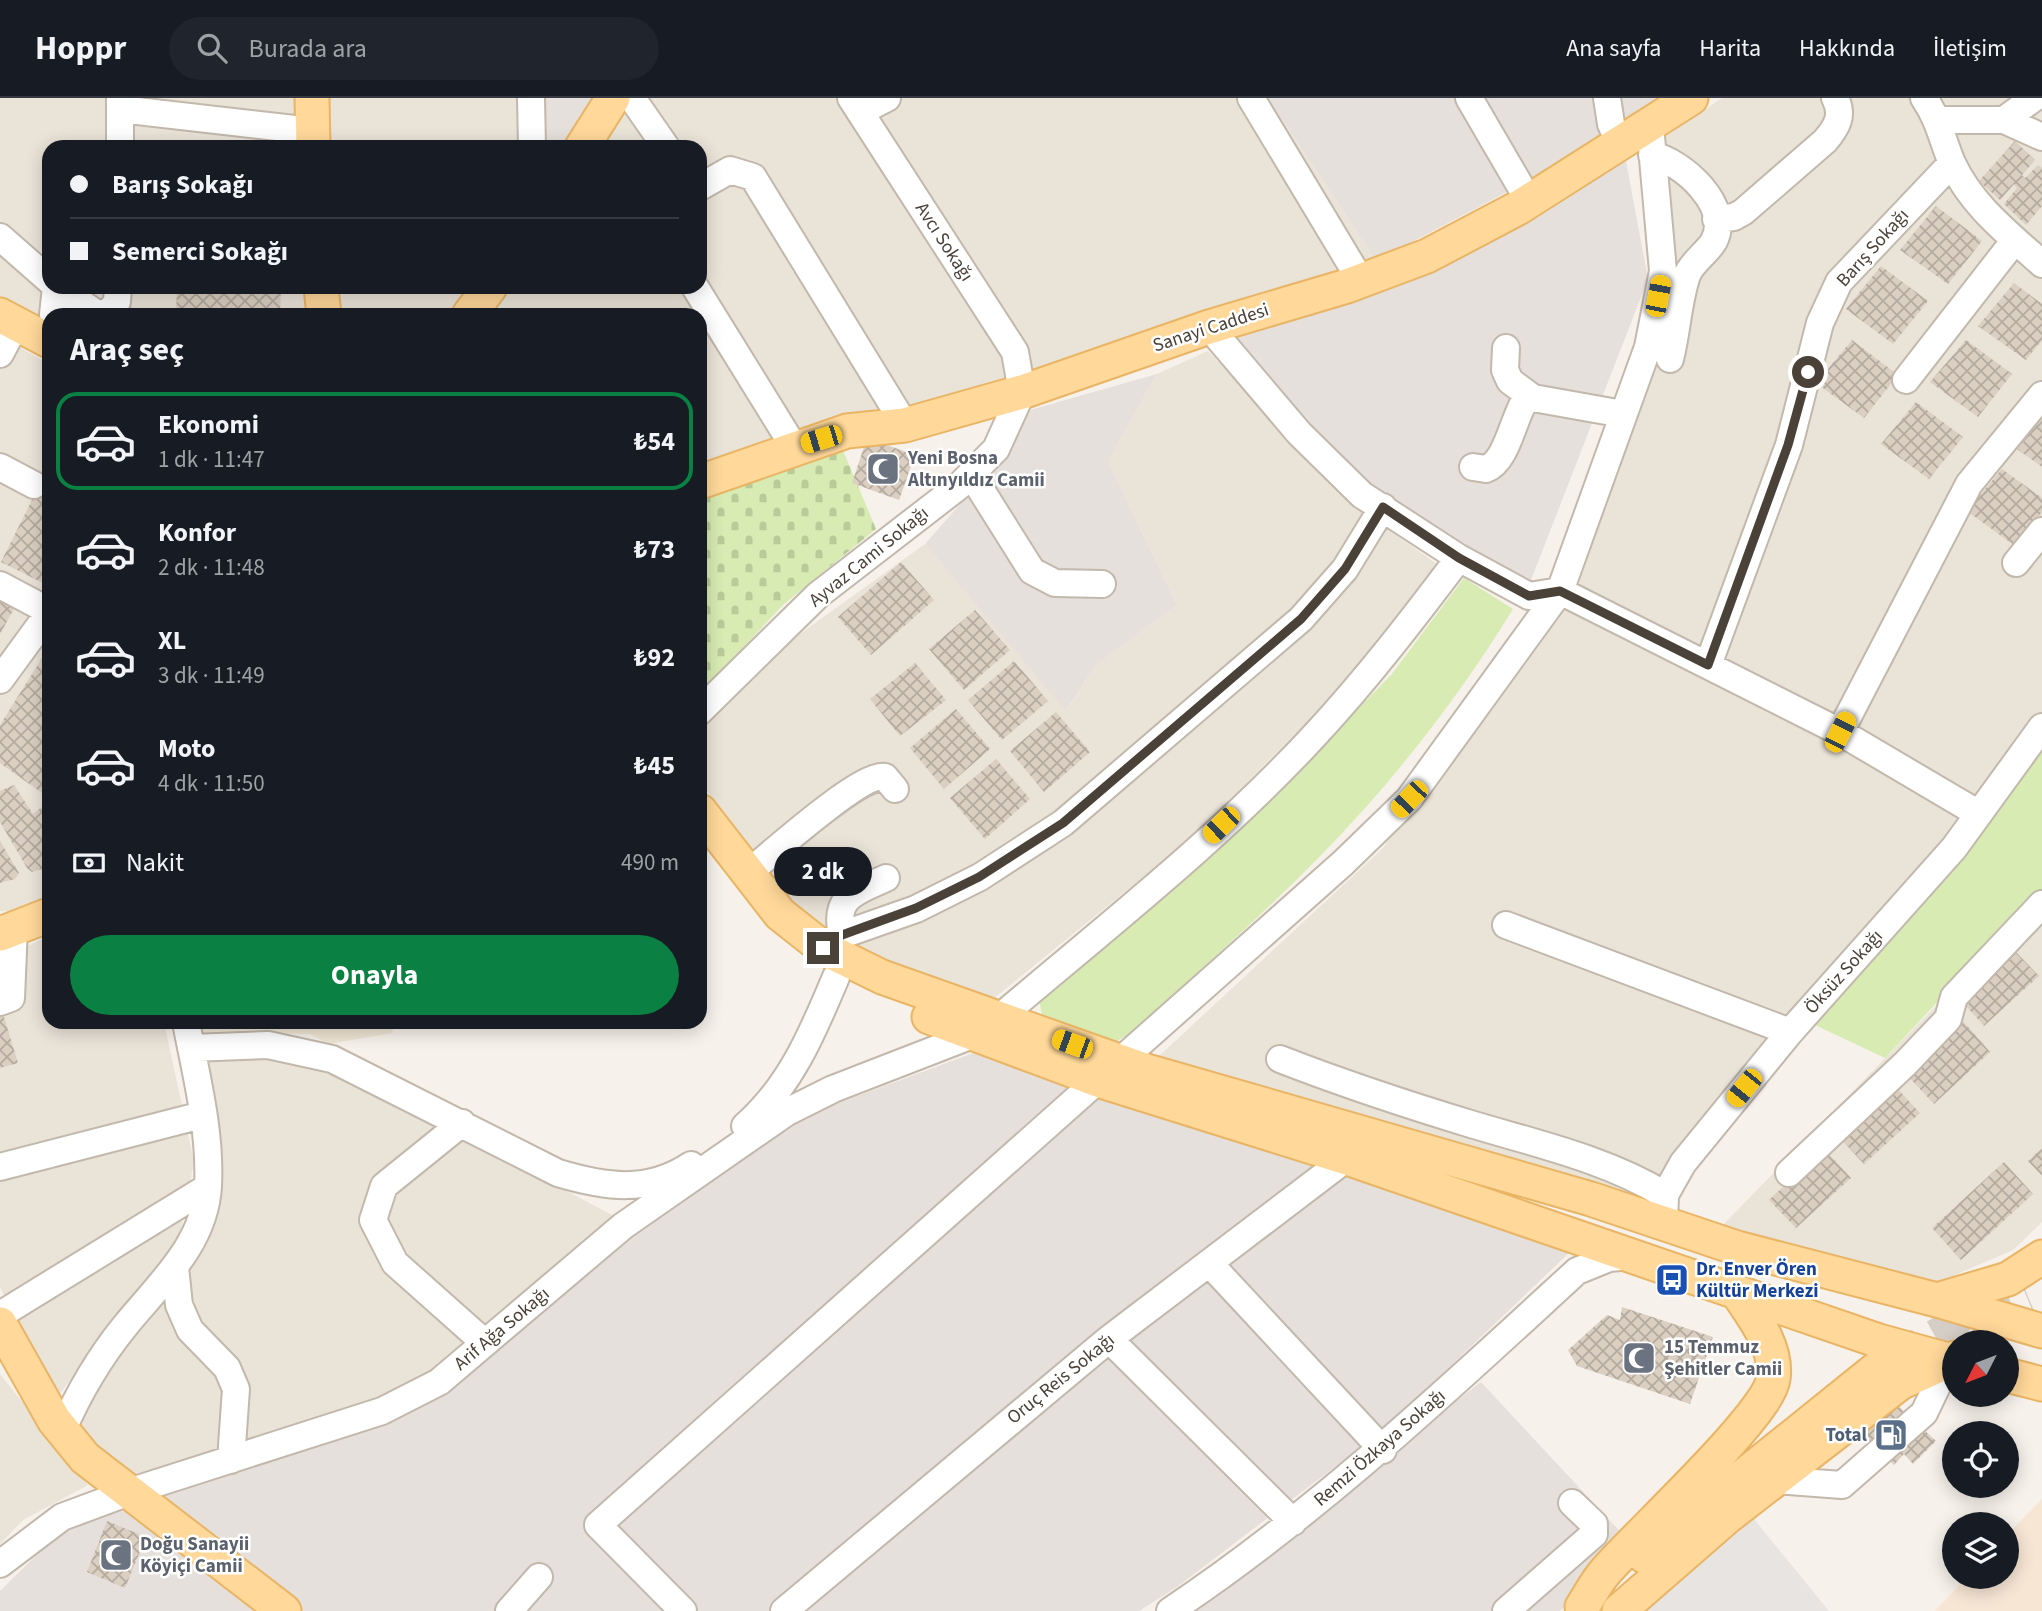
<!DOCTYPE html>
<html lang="tr">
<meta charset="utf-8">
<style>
:root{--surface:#171b24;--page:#20242c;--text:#f1f3f6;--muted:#9ea1a6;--line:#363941;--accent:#0b8043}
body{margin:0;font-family:"Source Sans 3",sans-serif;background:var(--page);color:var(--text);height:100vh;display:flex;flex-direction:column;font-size:26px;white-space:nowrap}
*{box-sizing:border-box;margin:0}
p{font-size:23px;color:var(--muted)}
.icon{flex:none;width:38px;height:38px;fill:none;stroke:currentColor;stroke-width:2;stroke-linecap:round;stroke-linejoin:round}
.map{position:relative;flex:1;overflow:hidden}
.details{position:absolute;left:42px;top:210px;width:665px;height:721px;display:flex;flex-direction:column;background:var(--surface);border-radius:21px;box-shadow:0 4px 18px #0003}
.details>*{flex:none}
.top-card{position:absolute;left:42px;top:42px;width:665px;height:154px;border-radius:21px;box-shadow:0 4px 18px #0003;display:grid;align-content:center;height:154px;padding:0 28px;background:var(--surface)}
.needle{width:46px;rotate:228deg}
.controls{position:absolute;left:1942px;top:1232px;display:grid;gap:14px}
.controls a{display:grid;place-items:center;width:77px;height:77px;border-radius:50%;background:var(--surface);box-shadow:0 4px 18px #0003;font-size:35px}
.end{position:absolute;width:32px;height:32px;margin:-16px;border:9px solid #4a4138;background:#fff;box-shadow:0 0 0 4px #fff}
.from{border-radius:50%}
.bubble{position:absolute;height:49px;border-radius:24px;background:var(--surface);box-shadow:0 4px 18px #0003;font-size:23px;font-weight:700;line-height:49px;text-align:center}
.car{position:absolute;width:21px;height:42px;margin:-21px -10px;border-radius:9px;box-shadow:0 0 5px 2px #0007;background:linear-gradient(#f5c518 24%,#345 0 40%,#f5c518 0 76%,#345 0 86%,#f5c518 0)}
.top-card b{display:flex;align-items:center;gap:24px;height:66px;font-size:26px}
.top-card b+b{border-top:2px solid var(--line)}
.top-card i{width:18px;height:18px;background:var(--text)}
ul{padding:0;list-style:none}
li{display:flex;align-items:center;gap:21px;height:98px;margin:0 14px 10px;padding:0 14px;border:4px solid transparent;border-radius:21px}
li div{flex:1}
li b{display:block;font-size:26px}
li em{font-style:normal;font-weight:700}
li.active{border-color:var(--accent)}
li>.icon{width:63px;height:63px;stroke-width:1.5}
h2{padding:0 28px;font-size:32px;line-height:84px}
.pay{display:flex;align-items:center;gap:18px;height:77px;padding:0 28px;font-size:26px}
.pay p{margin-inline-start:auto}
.cta{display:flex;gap:14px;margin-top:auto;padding:14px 28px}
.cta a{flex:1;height:80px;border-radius:42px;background:var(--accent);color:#fff;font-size:28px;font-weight:700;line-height:80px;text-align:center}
header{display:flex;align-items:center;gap:42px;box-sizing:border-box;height:98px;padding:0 35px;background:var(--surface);border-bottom:2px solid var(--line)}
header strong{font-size:33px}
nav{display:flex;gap:38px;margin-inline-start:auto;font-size:24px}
.search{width:490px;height:63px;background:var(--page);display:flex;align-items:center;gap:18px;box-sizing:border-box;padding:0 24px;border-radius:38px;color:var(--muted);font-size:26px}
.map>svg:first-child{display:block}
</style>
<header>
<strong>Hoppr</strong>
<div class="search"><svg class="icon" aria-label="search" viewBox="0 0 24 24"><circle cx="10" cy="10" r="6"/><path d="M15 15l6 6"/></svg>Burada ara</div>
<nav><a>Ana sayfa</a><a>Harita</a><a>Hakkında</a><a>İletişim</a></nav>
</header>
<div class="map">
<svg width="2042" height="1513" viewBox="0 0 2042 1513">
<defs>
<pattern id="cemetery-stones" width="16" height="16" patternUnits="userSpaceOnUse" patternTransform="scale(1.75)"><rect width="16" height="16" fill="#d7ebb2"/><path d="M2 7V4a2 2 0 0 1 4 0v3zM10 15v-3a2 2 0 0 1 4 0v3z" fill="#bacb9a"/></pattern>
<pattern id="building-cross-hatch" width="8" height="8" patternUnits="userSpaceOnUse" patternTransform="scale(1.75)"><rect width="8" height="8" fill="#dbcfc2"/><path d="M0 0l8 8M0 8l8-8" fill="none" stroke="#b4aa9f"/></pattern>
</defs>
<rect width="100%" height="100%" fill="#f6f1ea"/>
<path fill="#eae3d8" d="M0 0H303L306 49H49V189H315L317 217H49L41 225 0 200Z
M325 0H542V49H328Z
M628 0H1268L1376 163 1032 280 819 332 700 366V217H490L509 189H700V49H601Z
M1722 0H2042V641L1938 779 1815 927 1795 918 1640 1108 1157 960 1382 751 1563 507 1635 316 1676 163 1662 40Z
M340 189H470L449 217H342Z
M0 238 49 266V803L19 814 0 813Z
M1208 253 1362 413 1437 466 1373 557 1195 737 993 901 849 853 793 806 700 684V631L761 564 925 446 1067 612 1096 567 1177 507 1108 363 1157 276Z
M2042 792V1124L2013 1152 1927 1189 1723 1127 1962 881Z
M49 837V924H164L194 1064 180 1136 53 1305 0 1189V863Z
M224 954 318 971 430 1021 614 1118 440 1269 332 1322 134 1380 71 1330 88 1295 190 1167 222 1089 205 960Z
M0 1276 88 1387 23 1422 0 1446Z"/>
<path fill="#f8e6d5" d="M2042 1401V1513H1935L1967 1479H2007V1437Z"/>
<path fill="#e5e0db" d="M542 0H595L567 49H542Z
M1268 0H1657L1528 83 1376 163Z
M1626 63 1648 181 1531 482 1448 440 1350 374 1229 235 1522 117Z
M1157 276 1108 363 1177 507 1096 567 1066 613 925 446 997 364 1030 312Z
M976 954 1570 1154 1382 1333 1177 1489 1139 1513H302L134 1380 332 1322 440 1269 614 1118 809 1016Z
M1481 1284 1627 1441 1560 1513H1178Z
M119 1412 151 1419 263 1513H0V1493L58 1436 75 1425Z"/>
<path fill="#efe5d4" d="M200 924H391L393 935 328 946 310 936 258 935 201 940Z"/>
<path fill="url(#cemetery-stones)" d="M842 350 876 431 783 507 700 596V402L777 368Z"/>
<path fill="#d7ebb2" d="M1464 480 1513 511C1470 581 1421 647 1367 708 1294 790 1210 863 1129 936L1112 946 1093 942 1042 918 1039 901 1254 717 1391 577Z
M2042 638V792L1885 960 1815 927Z"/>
<path fill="#e7e4e2" d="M1754 1421 1829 1513H1646Z"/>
<path fill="url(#building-cross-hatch)" d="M2015 43 2035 62 2022 77 2025 80 2038 67 2042 70V108L2026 127 2004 106 2017 90 2014 86 2000 102 1979 83Z
M1936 108 1982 143 1948 186 1900 152Z
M1881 168 1928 203 1893 246 1846 211Z
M2014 185 2042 206V242L2026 262 1978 228Z
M177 189H281L280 217H176Z
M1852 242 1898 277 1864 320 1816 285Z
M1966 242 2012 276 1978 319 1930 284Z
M1916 304 1963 339 1929 381 1881 346Z
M2042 320V369L2017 351Z
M867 340 915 357 899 402 852 385Z
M2002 371 2042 400V414L2015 448 1967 413Z
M35 396 49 403V479L45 486 1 464Z
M901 464 934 502 871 557 838 519Z
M0 501 15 509 0 536Z
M975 512 1010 552 964 592 929 551Z
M49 549V700L0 665V627Z
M1014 563 1048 603 1002 642 968 602Z
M915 565 946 602 900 638 870 601Z
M956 611 990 651 944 691 910 650Z
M1056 614 1090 654 1044 694 1010 653Z
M996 661 1030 701 985 741 950 700Z
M14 687 33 716 42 709 49 722V769L32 774 27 770 0 724V693Z
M0 743 19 775 15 781 0 785Z
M2013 851 2039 878 1984 928 1959 900Z
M0 906 18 965 0 970Z
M1963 923 1990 954 1934 1006 1906 976Z
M1893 986 1920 1015 1864 1066 1837 1037Z
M2042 1050V1078L2028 1063Z
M1824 1051 1851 1080 1796 1130 1769 1102Z
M2004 1064 2033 1096 1961 1162 1932 1130Z
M1622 1209 1713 1239 1690 1306 1577 1268 1568 1252 1607 1217 1620 1222Z
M1893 1303 1936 1343 1913 1366 1904 1356 1894 1367 1861 1335Z
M107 1423 146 1439 125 1490 87 1474Z"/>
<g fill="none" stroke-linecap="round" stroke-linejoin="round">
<path stroke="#d4cec6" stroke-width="33" stroke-dasharray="33 17" stroke-linecap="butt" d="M1936 1242 1961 1237 1999 1244
M1891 1262 1960 1224 2027 1196"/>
<defs>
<path id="minor" d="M120 0V49
M531 0 532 49
M632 0 666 49
M1251 0 1361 183
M1469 0 1529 103
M1607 0 1611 26 1620 46
M1924 0C1939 22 1942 41 1952 65 1972 108 2008 135 2042 166
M120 11 312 33
M860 14 887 0
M1938 22H2004L2042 39
M2004 22 2034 0
M1652 57C1683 64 1732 108 1714 143 1707 155 1692 164 1687 177 1678 203 1677 234 1670 261
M700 89 730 72 753 79 905 327
M1716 121 1734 119 1743 114 1825 43C1837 29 1844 17 1835 0
M0 139 49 182
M58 189 94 214 107 217 117 204 118 189
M695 189 794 349
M53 217 56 189
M1209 229 1299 335 1362 397 1459 460 1529 498 1560 493 1840 634 1979 716
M1506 250 1505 272 1510 283 1533 300 1623 316
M0 256 16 226
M1906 282 2015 142
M0 369 34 387
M1473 369 1486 371C1508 363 1513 318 1528 297
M971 376 1032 473 1055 485 1102 486
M2016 465 2042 433
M0 487 49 513
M1708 567 1789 347 1820 225 1839 184 1952 65
M0 582 49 515
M700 613 818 497 959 388 996 351 1022 294 1015 254 851 0
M1840 634 1969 386 2042 297
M748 775C770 757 862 674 885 679L895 691
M1506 827 1790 934
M842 837C833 798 856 794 886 780
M823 850 842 837 916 811 980 779 1063 725 1301 521 1345 471 1383 409
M0 904 11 900 14 829
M999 920C1106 829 1219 741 1315 637 1367 581 1413 521 1459 460
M191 950 268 947 332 961 558 1075C605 1089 648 1096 691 1067
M1280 961C1344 986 1408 1007 1474 1027 1538 1046 1608 1062 1665 1097
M1120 963 1343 765 1409 701 1560 493 1648 249 1663 173 1650 27
M462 1025 384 1088 373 1122 395 1165 485 1245
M745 1028C790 989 813 934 836 879
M0 1069 202 1017
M1789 1075 1905 966 1948 921 1954 899 2042 806
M1664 1126 1665 1097 1683 1065 1790 934 1954 750 2042 629
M1209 1165 1383 1352
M175 1169 179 1207 190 1232 227 1270 236 1291 231 1362
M0 1217 208 1089
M1109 1241 1293 1424
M62 1333C79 1294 99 1260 125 1228 159 1186 205 1146 208 1088 211 1034 196 977 186 924
M1774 1382 1842 1387 1924 1315 1949 1263
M0 1466 62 1419 132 1393 382 1313 439 1284 623 1128 787 1014 833 991 975 936
M509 1513 539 1479
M683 1513 598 1427 1098 982
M784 1513 1109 1241 1347 1060
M1170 1513C1318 1414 1446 1293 1577 1173L1609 1160 1631 1158
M1506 1513 1594 1436V1426L1572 1405"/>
<path id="major" d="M312 0 313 49
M582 49 613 0
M321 189 324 217
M0 217 49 243
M469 217 490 189
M700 384 847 333 905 327 1022 294 1209 229 1347 188 1427 158 1518 110 1691 0
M700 713 780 816 823 850 882 879 1147 973 1591 1101 1737 1150 1937 1202 2042 1233
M0 836 49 817
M929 919 1098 982 1347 1060 1879 1243 1955 1264
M1937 1202 2008 1181 2042 1159
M0 1226 54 1322 85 1360 284 1513
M2007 1277 2042 1286
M1644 1458 1885 1264
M1582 1509C1590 1497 1596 1484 1606 1473 1636 1438 1769 1316 1773 1281 1778 1249 1753 1218 1737 1194
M1619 1513 1727 1419 1900 1285 1955 1260"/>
</defs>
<use href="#minor" stroke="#c2b8ac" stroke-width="30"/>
<use href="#major" stroke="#e9b565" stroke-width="37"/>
<use href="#minor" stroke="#fff" stroke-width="26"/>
<use href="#major" stroke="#ffd89a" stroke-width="33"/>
</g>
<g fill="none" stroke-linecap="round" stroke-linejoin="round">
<path stroke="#4a4138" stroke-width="9" d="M823 850 842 837 916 810 979 779 1063 725 1301 521 1345 471 1383 409 1459 460 1529 498 1560 493 1708 567 1788 347 1808 274"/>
</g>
<defs>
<symbol id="mosque-square" viewBox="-11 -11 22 22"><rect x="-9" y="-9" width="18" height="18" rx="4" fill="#6b7280" stroke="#fff"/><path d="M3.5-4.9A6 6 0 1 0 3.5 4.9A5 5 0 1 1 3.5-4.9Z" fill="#fff"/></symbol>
<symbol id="bus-square" viewBox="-11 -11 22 22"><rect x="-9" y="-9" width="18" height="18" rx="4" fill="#1a4fb4" stroke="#fff"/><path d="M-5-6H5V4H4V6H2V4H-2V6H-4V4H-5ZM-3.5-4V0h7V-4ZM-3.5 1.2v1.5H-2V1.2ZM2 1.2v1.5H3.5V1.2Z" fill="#fff"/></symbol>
<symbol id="fuel-square" viewBox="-11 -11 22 22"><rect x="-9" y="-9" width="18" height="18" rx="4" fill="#5c6f8a" stroke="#fff"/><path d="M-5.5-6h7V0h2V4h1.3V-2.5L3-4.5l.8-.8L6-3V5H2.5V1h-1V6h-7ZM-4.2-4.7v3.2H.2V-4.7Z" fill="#fff"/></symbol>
</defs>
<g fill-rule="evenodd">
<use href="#mosque-square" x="864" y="352" width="38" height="38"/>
<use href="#bus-square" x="1653" y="1163" width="38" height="38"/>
<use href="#mosque-square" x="1620" y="1241" width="38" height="38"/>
<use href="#fuel-square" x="1872" y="1318" width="38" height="38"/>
<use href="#mosque-square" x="97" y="1438" width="38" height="38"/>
</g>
<g text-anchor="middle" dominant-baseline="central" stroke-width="5" stroke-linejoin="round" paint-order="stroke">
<g font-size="19" fill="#4a4138" stroke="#fff">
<text transform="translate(944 144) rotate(57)">Avcı Sokağı</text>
<text transform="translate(1873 150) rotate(-48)">Barış Sokağı</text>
<text transform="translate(1211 230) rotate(-18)">Sanayi Caddesi</text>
<text transform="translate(869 459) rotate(-39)">Ayvaz Cami Sokağı</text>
<text transform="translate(1844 874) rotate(-48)">Öksüz Sokağı</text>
<text transform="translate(502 1231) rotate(-40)">Arif Ağa Sokağı</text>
<text transform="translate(1061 1281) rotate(-39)">Oruç Reis Sokağı</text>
<text transform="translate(1380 1350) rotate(-41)">Remzi Özkaya Sokağı</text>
</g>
<g font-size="19" font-weight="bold" fill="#5b616d" stroke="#fff" text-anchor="start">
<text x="908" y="360">Yeni Bosna<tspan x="908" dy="22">Altınyıldız Camii</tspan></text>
<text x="1664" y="1249">15 Temmuz<tspan x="1664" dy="22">Şehitler Camii</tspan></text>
<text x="140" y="1446">Doğu Sanayii<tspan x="140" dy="22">Köyiçi Camii</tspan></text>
</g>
<g font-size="19" font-weight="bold" fill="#164399" stroke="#fff" text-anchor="start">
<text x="1696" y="1171">Dr. Enver Ören<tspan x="1696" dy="22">Kültür Merkezi</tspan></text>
</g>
<g font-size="19" font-weight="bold" fill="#4e5e75" stroke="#fff" text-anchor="end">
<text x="1867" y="1337">Total</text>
</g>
</g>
</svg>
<div class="controls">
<a><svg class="needle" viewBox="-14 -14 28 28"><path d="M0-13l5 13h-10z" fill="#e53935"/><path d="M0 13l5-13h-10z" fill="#9ea1a6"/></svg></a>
<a><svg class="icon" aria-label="locate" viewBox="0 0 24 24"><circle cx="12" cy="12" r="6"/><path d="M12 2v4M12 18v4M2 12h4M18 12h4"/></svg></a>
<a><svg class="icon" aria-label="layers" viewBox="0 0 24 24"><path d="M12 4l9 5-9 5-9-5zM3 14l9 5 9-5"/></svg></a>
</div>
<i class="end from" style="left:1808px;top:274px"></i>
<i class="end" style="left:823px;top:850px"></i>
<div class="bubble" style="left:774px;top:749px;width:98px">2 dk</div>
<i class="car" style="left:1658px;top:198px;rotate:11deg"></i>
<i class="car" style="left:821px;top:341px;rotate:253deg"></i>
<i class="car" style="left:1840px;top:634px;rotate:27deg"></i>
<i class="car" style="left:1409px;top:701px;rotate:224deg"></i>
<i class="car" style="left:1221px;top:727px;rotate:226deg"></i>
<i class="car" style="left:1072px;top:946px;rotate:290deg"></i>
<i class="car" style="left:1744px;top:990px;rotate:219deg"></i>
<div class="top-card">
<b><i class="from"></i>Barış Sokağı</b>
<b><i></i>Semerci Sokağı</b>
</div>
<section class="details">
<h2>Araç seç</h2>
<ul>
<li class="active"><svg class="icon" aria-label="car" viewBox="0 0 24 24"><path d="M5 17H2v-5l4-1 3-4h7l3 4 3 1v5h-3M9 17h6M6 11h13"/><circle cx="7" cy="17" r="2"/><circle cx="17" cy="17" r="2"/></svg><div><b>Ekonomi</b><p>1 dk · 11:47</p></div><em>₺54</em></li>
<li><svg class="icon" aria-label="car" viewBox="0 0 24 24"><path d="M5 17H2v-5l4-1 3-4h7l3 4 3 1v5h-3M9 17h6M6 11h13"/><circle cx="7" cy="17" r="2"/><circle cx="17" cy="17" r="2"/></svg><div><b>Konfor</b><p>2 dk · 11:48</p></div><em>₺73</em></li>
<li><svg class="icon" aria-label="car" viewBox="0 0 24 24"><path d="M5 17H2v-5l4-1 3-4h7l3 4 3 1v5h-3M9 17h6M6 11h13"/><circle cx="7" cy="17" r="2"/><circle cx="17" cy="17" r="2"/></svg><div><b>XL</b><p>3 dk · 11:49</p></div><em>₺92</em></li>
<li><svg class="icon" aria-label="car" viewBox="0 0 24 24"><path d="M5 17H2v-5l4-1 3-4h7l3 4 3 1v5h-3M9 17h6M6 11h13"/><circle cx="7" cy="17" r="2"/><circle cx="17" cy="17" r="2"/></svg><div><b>Moto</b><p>4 dk · 11:50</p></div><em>₺45</em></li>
</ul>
<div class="pay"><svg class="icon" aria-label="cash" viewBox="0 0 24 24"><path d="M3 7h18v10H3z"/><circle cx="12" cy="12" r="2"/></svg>Nakit<p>490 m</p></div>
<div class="cta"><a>Onayla</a></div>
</section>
</div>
